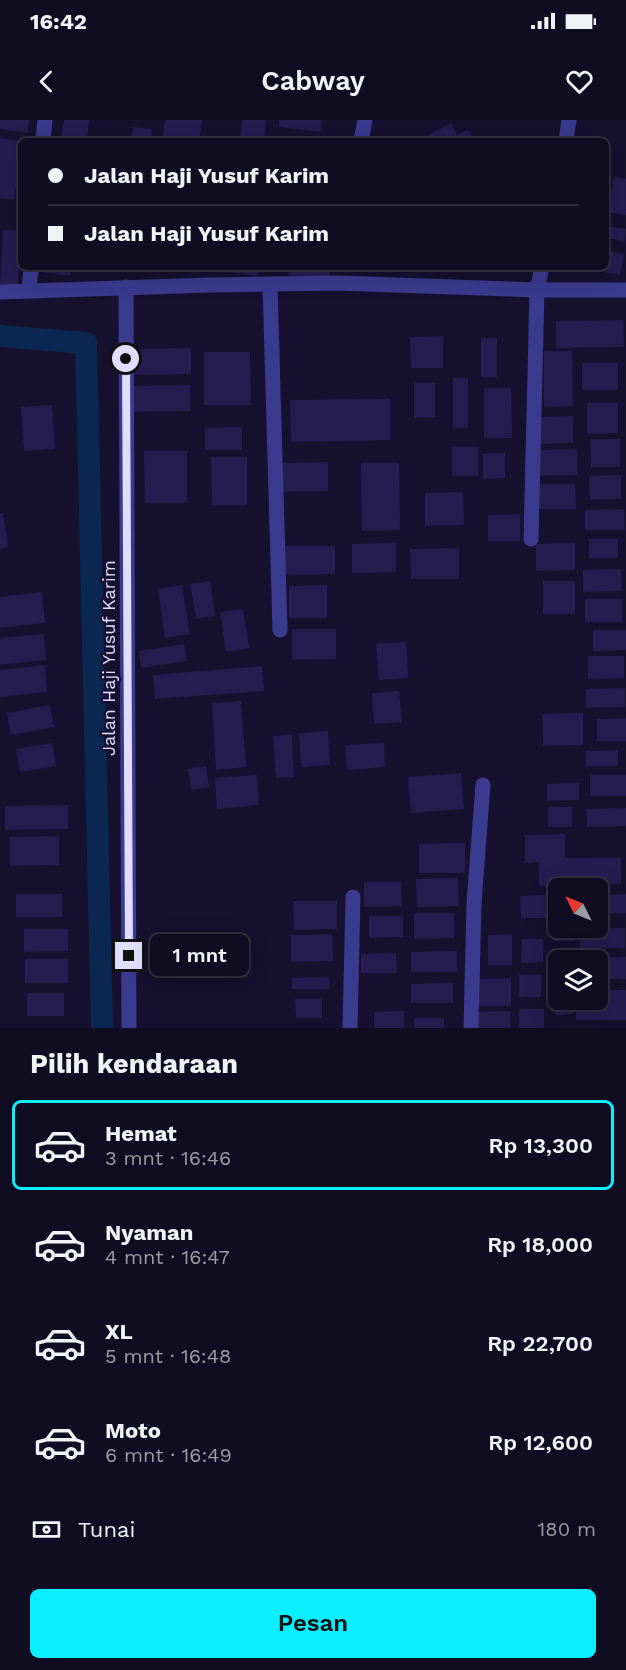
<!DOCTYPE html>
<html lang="id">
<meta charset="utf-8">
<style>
:root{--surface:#100d22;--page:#1e1b2f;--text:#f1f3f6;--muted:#9c9ca5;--line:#302d40;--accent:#09efff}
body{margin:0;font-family:"Work Sans",sans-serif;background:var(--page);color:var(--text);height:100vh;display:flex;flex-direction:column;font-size:22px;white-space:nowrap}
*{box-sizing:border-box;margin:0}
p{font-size:20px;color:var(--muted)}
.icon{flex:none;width:33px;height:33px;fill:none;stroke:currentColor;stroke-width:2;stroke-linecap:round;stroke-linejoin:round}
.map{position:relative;height:908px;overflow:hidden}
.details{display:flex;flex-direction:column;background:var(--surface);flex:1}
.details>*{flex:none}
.guide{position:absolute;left:18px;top:18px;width:591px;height:132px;border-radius:9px;box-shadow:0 6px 24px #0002,0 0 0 2px var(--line);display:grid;align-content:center;height:132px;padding:0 30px;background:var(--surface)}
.needle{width:39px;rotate:313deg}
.controls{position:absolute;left:548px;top:758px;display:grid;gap:12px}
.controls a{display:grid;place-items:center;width:60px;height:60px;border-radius:9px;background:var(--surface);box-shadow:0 6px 24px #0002,0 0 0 2px var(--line);font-size:30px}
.end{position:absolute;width:27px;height:27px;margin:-14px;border:8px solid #e0ddff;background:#111;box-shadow:0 0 0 3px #111}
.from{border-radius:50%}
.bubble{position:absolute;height:42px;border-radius:9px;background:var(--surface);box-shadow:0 6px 24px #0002,0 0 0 2px var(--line);font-size:20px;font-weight:600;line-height:42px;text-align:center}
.guide b{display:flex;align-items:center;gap:21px;height:57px;font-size:22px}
.guide b+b{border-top:2px solid var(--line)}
.guide i{width:15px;height:15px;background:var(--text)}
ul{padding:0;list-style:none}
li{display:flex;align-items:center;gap:18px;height:90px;margin:0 12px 9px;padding:0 18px;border:3px solid transparent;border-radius:9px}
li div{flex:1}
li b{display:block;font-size:22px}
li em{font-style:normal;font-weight:600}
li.active{border-color:var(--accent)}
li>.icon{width:54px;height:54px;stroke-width:1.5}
h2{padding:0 30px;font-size:27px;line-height:72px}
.pay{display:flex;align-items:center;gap:15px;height:66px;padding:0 30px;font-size:22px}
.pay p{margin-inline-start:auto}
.button{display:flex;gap:12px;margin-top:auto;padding:12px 30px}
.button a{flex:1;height:69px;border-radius:9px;background:var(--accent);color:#111;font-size:24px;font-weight:600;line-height:69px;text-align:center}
.status{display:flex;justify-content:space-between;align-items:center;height:42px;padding:0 30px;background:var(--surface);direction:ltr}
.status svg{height:16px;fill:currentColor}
header{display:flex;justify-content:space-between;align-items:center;height:78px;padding:0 30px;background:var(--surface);font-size:27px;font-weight:600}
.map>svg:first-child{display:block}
</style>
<div class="status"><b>16:42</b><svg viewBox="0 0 49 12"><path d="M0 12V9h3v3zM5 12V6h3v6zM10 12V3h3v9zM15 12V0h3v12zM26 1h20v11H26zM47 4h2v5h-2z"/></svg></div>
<header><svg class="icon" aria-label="back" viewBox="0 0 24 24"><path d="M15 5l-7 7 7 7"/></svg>Cabway<svg class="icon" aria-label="heart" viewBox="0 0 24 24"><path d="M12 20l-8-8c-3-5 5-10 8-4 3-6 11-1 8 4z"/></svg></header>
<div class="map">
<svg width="626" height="908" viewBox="0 0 626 908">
<rect width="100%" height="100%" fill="#15112e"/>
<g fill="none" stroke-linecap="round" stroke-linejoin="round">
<path stroke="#0b2853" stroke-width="22" d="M0 216 86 223 102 908"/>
</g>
<path fill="#251c50" d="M0 0H29L28 13 0 9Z
M64 0H89L87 21H61Z
M165 0H202L199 21H162Z
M242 0H266L264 21H240Z
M279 0H322L320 12 279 7Z
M451 3 457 15 468 10 474 21H418Z
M133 7 152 9 151 21 131 20Z
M0 18 21 21 14 80 0 78Z
M614 57 626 59V95L608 92Z
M606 106 626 109 625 121 606 118Z
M3 110 21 111 18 168 0 167Z
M606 131 624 134 620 155 592 150 593 147H606Z
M41 147H71L70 156 41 152Z
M216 147H259L258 156 216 150Z
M290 147H331L329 160 289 155Z
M623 200 624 227 556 228V201Z
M443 216V248H411L410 217Z
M481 218H497V257H481Z
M191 228V254L131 255V229Z
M544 231H572L573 286 544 287Z
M204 232H250L251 285H204Z
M582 243H618V270H582Z
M453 258H468V308H453Z
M414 263H435V297L414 298Z
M190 265V291L134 292V266Z
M484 268H511L512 318H484Z
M390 279V320L291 322 290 280Z
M587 283H618V313L587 314Z
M52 285 55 329 24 331 21 287Z
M573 296V323L537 324V297Z
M242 307V330H205V308Z
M590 319H620V347H591Z
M452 327H478V356H452Z
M577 329 578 355 538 356V330Z
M144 331H187V383H145Z
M505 333V358L483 359V334Z
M211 337H247V385H212Z
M328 342V371L282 372V343Z
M361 343H399L400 410 362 411Z
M621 355V379L590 380 589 356Z
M536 364H575L576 389H536Z
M463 372 464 405 425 406V373Z
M624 389 625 410H585V390Z
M0 393H3L8 427 0 429Z
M520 394V421H488V395Z
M589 419H618V438H589Z
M396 423V452L352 453V424Z
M575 423V450L536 451V424Z
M283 426H335V454L283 455Z
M459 428V459H411L410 429Z
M621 449 622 471 583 472V450Z
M210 461 215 496 196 499 190 464Z
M543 461H575V494H543Z
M182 465 190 514 165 518 158 469Z
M327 465V498H289V466Z
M42 472 45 503 0 508V477Z
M585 479H622V502H585Z
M243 489 249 528 226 532 220 492Z
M292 509H336V539L292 540Z
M593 510H626V530L593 531Z
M44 514 46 540 0 545V518Z
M406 522 408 558 379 560 376 524Z
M184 524 187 541 141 548 139 531Z
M588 536H624V558L588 559Z
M45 545 47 572 0 577V550Z
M262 546 264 571 155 579 153 555Z
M625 568V587L586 588V569Z
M399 571 402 602 374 604 372 573Z
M241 581 246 647 216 650 212 583Z
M50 585 54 607 11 615 7 593Z
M583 593V625L543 626 542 594Z
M626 598V621H597V599Z
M328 611 330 645 301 647 299 613Z
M292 615 294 657 276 658 273 616Z
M52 623 56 646 20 652 16 629Z
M384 623 385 647 347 650 345 625Z
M618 630V646H586V631Z
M206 646 209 667 191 670 188 649Z
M461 653 464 689 411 693 408 657Z
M257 655 259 685 217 689 215 658Z
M590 655H626V676H590Z
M579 663V680L547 681V664Z
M68 685V709L5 710V686Z
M548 687H572V707H548Z
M626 688V706L587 707V689Z
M565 714V738H621V764L539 766V742L525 743V715Z
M59 716V745L10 746V717Z
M465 723V753H419V724Z
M458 758 459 786 417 787 416 759Z
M364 762H401L402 786 364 787Z
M16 774H62V797H16Z
M626 774V793L597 794V775Z
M550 775V798H521L520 776Z
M293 781H337V809L294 810Z
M414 793H454V818L414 819Z
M369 796H403V817L369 818Z
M554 805 574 807V821H554Z
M580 808H625V828H580Z
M24 809H68V831L24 832Z
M332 814 333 841 291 842V815Z
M512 814V845H488V815Z
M522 819H543V842L521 843Z
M578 830V840H558V852H553V831Z
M457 831V852H411V832Z
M396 833 397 853H361V834Z
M626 837V859H597V840H583V838Z
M25 839H68V863H25Z
M519 855H541V877H519Z
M329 857V869H292V858Z
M511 858V886H479L478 859Z
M453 863V883H411V864Z
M555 870H558V879H573L574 894 555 895Z
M597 870H626V900H576V879H597Z
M27 873H64V896H27Z
M295 879H322V898H296Z
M519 889H544V908H519Z
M404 891V908H374V892Z
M510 891V908H476V892Z
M414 898H444V908H414Z"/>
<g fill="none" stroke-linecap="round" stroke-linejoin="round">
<path stroke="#3a3a8e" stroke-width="15" d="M43 21 45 0
M361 21 365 0
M566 21 569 0
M270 165 280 510
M126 167 129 908
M29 171 31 147
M0 172 209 165 338 163 537 170H626
M531 419 537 170 542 147
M350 908 353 777
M471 908 474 783 483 665"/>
</g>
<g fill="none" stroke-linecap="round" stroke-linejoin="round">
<path stroke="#e0ddff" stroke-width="8" d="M126 239 129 836"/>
</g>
<g text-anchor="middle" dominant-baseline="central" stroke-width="4.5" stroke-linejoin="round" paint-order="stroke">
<g font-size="18" fill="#e0ddff" stroke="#15112e">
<text transform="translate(108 538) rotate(-90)">Jalan Haji Yusuf Karim</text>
</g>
</g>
</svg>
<div class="controls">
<a><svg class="needle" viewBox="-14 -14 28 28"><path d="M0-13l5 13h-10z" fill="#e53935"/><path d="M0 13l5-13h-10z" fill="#9c9ca5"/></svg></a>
<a><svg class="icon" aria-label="layers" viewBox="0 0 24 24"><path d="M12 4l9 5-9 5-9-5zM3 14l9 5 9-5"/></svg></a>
</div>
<i class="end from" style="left:126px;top:239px"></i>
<i class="end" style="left:129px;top:836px"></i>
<div class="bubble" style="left:150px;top:814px;width:99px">1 mnt</div>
<div class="guide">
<b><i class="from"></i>Jalan Haji Yusuf Karim</b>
<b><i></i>Jalan Haji Yusuf Karim</b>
</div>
</div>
<section class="details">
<h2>Pilih kendaraan</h2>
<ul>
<li class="active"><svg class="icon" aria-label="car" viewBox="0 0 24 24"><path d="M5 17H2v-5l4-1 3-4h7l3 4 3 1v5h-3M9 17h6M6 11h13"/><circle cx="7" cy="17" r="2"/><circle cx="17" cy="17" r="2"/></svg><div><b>Hemat</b><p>3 mnt · 16:46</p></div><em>Rp 13,300</em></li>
<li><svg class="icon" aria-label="car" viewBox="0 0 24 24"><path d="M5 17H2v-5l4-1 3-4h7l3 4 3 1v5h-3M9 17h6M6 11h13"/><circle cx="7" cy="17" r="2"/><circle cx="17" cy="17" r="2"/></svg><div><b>Nyaman</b><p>4 mnt · 16:47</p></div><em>Rp 18,000</em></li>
<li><svg class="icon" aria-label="car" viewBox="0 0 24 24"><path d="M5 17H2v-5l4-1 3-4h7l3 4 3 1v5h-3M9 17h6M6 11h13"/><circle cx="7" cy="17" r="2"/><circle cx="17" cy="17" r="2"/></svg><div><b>XL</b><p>5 mnt · 16:48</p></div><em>Rp 22,700</em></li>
<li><svg class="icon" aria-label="car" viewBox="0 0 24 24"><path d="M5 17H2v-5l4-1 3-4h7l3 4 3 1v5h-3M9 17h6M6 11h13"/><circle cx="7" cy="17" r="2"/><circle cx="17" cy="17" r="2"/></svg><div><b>Moto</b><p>6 mnt · 16:49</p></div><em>Rp 12,600</em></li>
</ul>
<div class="pay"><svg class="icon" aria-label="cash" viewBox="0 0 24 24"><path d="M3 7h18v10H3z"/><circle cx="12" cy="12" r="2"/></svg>Tunai<p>180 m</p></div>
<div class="button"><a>Pesan</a></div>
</section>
